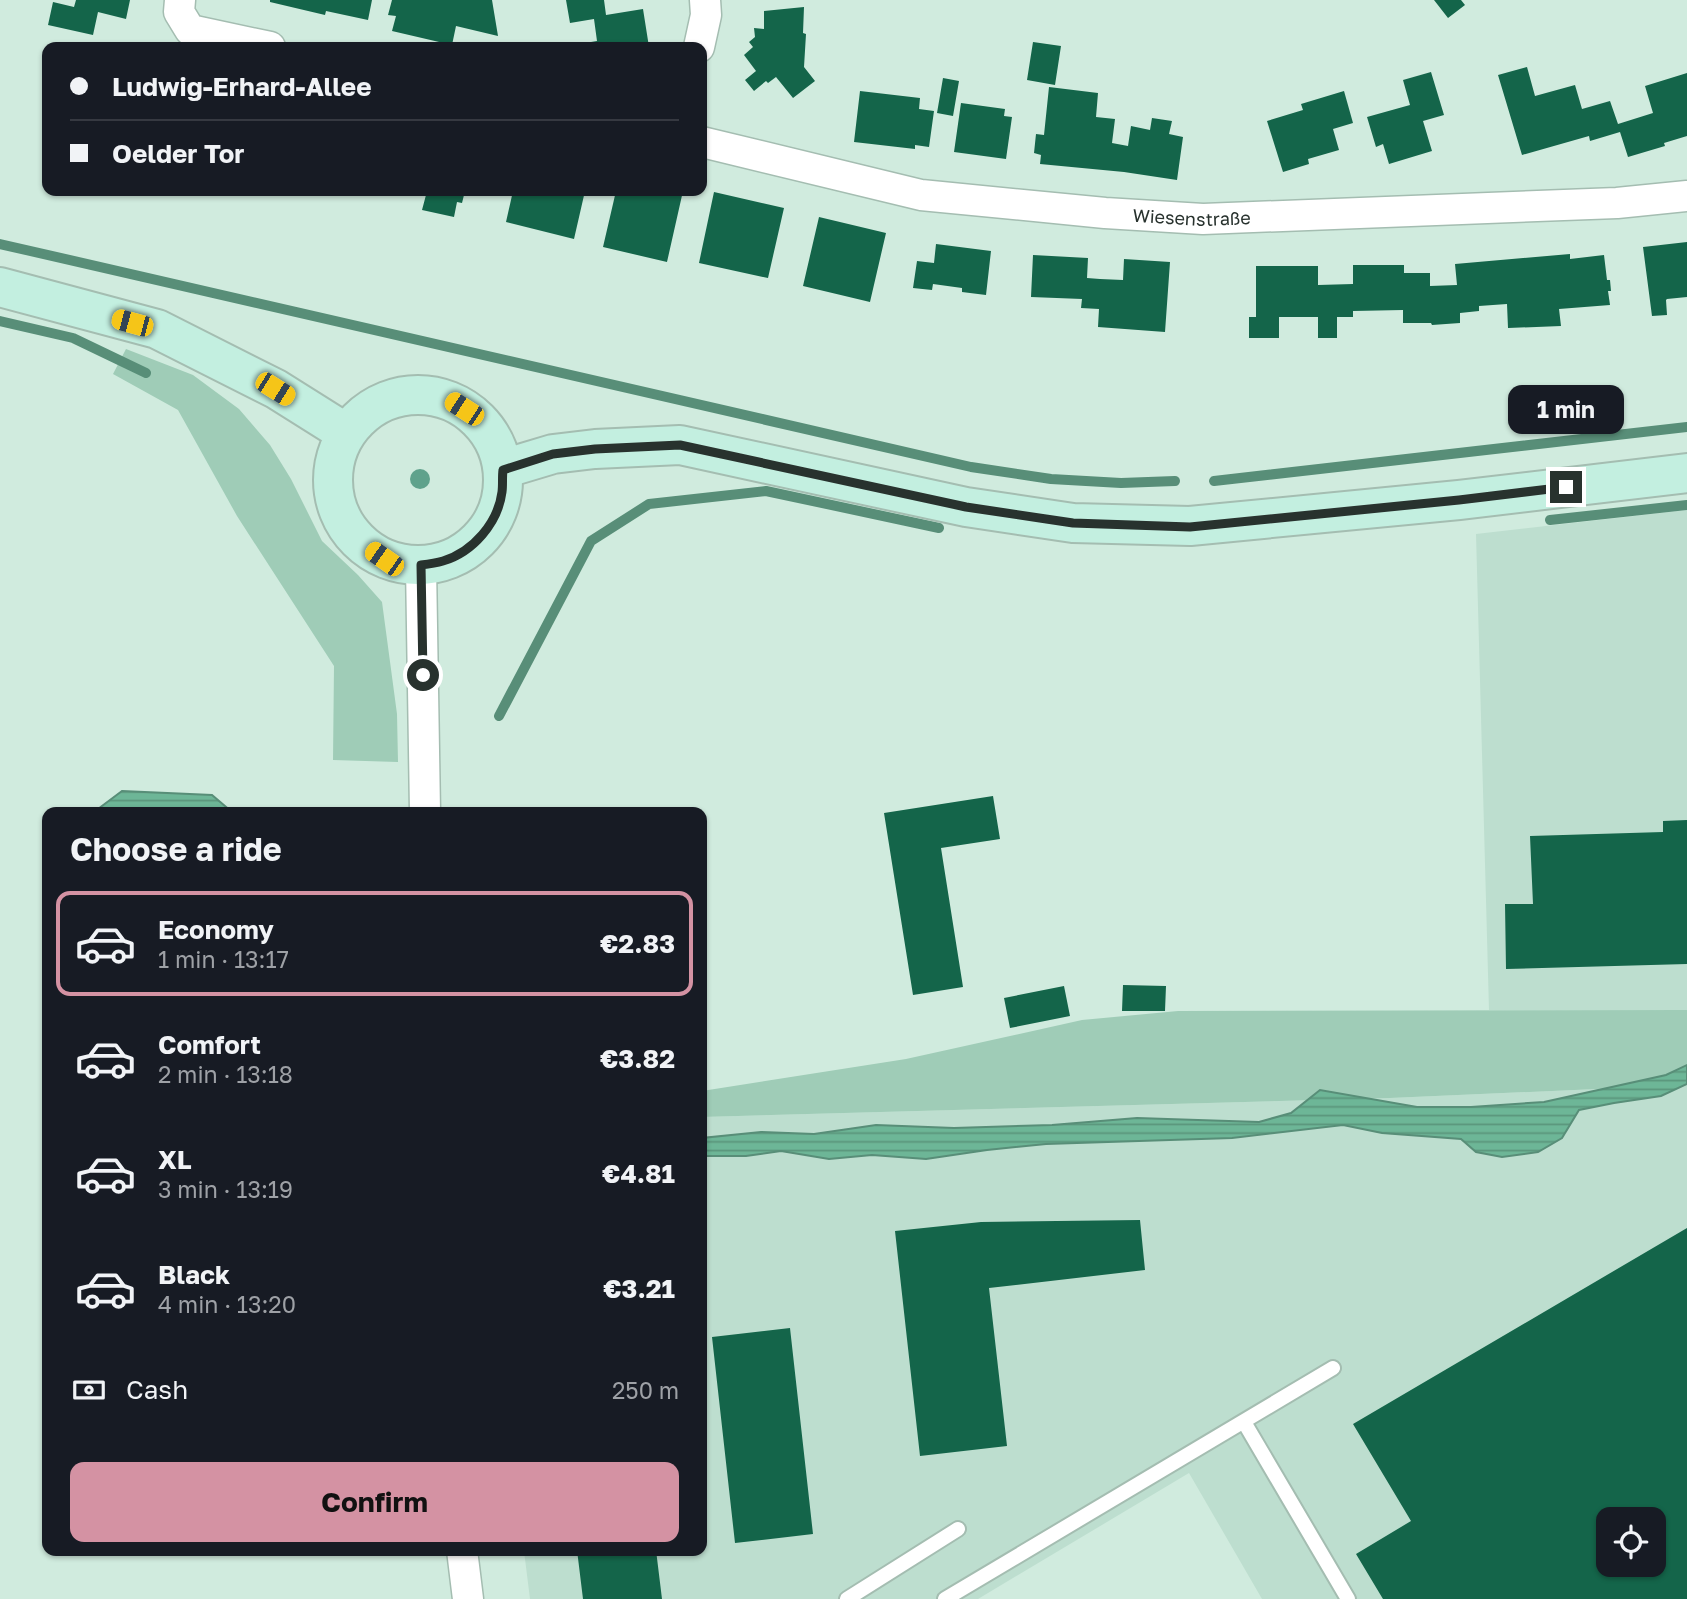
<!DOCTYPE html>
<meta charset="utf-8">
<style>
:root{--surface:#171b24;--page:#242831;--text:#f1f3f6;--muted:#9ea1a6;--line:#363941;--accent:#d492a3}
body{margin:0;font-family:"Golos Text",sans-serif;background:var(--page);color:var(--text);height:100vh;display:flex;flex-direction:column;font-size:26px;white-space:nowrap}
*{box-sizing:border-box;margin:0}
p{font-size:23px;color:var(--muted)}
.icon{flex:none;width:38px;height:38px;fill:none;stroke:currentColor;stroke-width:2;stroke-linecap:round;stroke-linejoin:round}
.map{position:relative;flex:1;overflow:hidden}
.drawer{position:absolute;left:42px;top:807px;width:665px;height:749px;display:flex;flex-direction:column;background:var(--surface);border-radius:14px;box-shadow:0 2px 5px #0004}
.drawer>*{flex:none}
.guide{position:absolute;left:42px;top:42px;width:665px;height:154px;border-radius:14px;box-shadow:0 2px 5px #0004;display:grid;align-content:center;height:154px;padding:0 28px;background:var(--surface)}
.fabs{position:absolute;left:1596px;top:1507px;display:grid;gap:14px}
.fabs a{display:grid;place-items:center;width:70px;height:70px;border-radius:14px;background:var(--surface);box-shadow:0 2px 5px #0004;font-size:35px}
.end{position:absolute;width:32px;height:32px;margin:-16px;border:9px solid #28322e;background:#fff;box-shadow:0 0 0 4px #fff}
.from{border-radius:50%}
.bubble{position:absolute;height:49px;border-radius:14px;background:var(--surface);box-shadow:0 2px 5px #0004;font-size:23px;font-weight:700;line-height:49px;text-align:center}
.car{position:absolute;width:21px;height:42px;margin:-21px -10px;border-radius:9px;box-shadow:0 0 5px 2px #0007;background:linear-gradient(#f5c518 24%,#345 0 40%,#f5c518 0 76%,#345 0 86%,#f5c518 0)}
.guide b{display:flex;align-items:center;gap:24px;height:66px;font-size:26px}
.guide b+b{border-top:2px solid var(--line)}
.guide i{width:18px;height:18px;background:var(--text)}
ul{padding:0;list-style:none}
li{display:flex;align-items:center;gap:21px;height:105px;margin:0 14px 10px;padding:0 14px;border:4px solid transparent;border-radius:14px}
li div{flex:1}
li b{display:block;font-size:26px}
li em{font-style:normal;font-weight:700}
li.selected{border-color:var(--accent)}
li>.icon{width:63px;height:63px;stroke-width:1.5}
h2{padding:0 28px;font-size:32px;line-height:84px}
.pay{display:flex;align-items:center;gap:18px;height:77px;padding:0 28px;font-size:26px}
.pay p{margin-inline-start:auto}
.action{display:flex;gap:14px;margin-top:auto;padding:14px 28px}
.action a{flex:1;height:80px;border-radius:14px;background:var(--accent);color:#111;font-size:28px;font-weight:700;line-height:80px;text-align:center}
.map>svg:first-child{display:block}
</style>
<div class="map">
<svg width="1687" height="1599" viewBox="0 0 1687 1599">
<defs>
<pattern id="water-rules" width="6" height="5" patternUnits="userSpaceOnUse" patternTransform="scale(1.75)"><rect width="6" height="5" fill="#6db697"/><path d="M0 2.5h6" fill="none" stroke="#5a957c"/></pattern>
</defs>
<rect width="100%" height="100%" fill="#d0ebde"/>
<path fill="#bddecf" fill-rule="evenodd" d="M1687 510V1010H1489L1476 534Z
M1687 1085V1599H1262L1189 1473 978 1599H530L524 1551 702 1550V1117L1390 1098ZM1608 1519H1654V1564H1608Z"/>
<path fill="#9fccb7" d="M126 349 193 375 239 409 270 445 291 479 322 541 358 575 382 602 397 714 398 762 333 760 334 666 237 516 178 410 113 374Z
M1687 1010V1085L1390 1098 702 1117V1091L906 1059 1082 1020 1178 1011Z"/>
<path fill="url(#water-rules)" stroke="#588e78" stroke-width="2" d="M122 791 212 795 232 812H94Z
M1687 1065V1084L1661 1096 1614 1103 1579 1110 1562 1138 1538 1152 1502 1157 1476 1152 1461 1139 1382 1133 1343 1125 1232 1138 1046 1144 987 1150 926 1159 872 1155 829 1159 781 1151 746 1156H702V1138L761 1132 814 1134 876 1125 954 1128 1052 1125 1137 1118 1259 1122 1291 1113 1320 1090 1417 1107H1471L1544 1102 1666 1075Z"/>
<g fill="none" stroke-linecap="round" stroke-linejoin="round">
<path stroke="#588e78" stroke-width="10" d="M0 244 971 467 1051 479 1121 483 1175 481
M0 321 73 338 146 373
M1214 481 1687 427
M1550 520 1687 505
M499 716 591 541 649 504 766 491 939 528"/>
</g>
<path fill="#14654a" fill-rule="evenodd" d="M76 0H130L126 19 98 12 93 35 48 25 53 2 74 7Z
M270 0H372L368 20 326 11 325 15 270 2Z
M392 0H492L498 36 456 26 452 45 392 31 396 16 388 15Z
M566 0H604L606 15 643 9 649 47H592L591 42 597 41 594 19 570 23Z
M1434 0H1461L1465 5 1448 18Z
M804 7 803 33 806 34 804 67 815 81 793 98 776 77 768 83 766 81 754 91 745 80 756 71 744 55 753 47 749 42 755 37 754 28 764 29V11Z
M1033 42 1061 46 1055 85 1027 80Z
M1527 67 1535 96 1575 85 1582 109 1610 101 1618 124 1653 113 1645 86 1687 73V136L1664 143 1665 146 1628 157 1620 132 1590 141 1589 136 1522 155 1498 75Z
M1431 72 1444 115 1423 121 1432 151 1389 164 1383 144 1376 147 1367 117 1410 105 1403 80Z
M943 78 959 81 953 116 937 113Z
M1049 87 1098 93 1096 117 1115 119 1112 143 1128 146 1131 126 1150 130 1152 118 1172 121 1169 134 1183 137 1177 180 1124 172 1040 164 1041 155 1034 153 1036 134 1044 135Z
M860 91 920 98 919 109 934 111 929 147 915 145V149L854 142Z
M1344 91 1353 123 1333 129 1339 150 1308 159 1309 164 1283 172 1267 121 1303 110 1301 104Z
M961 103 1005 109 1004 116 1012 117 1006 159 954 152Z
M46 109H47V129L42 128Z
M411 191H465L462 203 457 202 454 217 422 210 426 195Z
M513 191H585L574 239 506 222Z
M616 191H683L667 262 603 247Z
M714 192 784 208 768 278 699 263Z
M819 217 886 233 870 302 803 286Z
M1687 242V297L1667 299 1666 300 1667 315 1652 316 1643 247Z
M936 244 991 251 986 295 962 292V288L933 284 932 290 913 288 917 261 934 263Z
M1570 254V259L1604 255 1607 280H1610L1611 291H1608L1610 305 1559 309 1561 326 1508 328 1507 304 1479 306V311L1460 313V323L1432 325 1431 323H1403V310L1353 311V317H1337V338H1318V317H1279V338H1249V317H1256V266H1318V285L1353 284V265H1404V273H1430V286L1457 285 1455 264Z
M1033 255 1088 258 1087 278 1100 279 1123 280 1124 259 1170 262 1165 332 1098 327 1099 309 1081 308 1082 299 1031 297Z
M993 796 1000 839 941 848 963 987 913 995 884 813Z
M1687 820V964L1506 969 1505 904H1533L1530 836 1663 832V821Z
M1123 985 1166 986 1165 1011H1122Z
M1064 986 1070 1016 1010 1028 1004 998Z
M1140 1220 1145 1270 989 1288 1007 1446 920 1456 895 1231 981 1222Z
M1687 1228V1599H1383L1356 1554 1411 1521 1353 1424ZM1608 1519H1654V1564H1608Z
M790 1328 813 1534 735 1543 712 1337Z
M577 1550H656L662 1599H583Z"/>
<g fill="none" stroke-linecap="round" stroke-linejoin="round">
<defs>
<path id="lane" d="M1244 1422 1348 1599
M847 1599 958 1529
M945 1599 1333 1368"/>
<g id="street">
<path d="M180 0 179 12 190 30 270 47"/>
<path d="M699 47 706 15 705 0"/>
<path id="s1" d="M702 142 921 195 1105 213 1203 219 1617 203 1687 196"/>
<path d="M421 565 425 812"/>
<path d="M462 1550 468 1599"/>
</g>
<path id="secondary" d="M0 287 157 329 276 389 346 433
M333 480a85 85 0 1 1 170 0a85 85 0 1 1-170 0Z
M503 469 553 454 595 449 680 445 966 507 1073 523 1190 526 1459 500 1687 473"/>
</defs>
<use href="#lane" stroke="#a4bdb1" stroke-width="18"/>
<use href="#street" stroke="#a4bdb1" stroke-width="33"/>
<use href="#secondary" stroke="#a4bdb1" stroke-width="42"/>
<use href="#lane" stroke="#fff" stroke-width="14"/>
<use href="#street" stroke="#fff" stroke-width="30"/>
<use href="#secondary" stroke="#c3efe0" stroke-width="38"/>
</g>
<circle fill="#5fa28c" cx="420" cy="479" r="10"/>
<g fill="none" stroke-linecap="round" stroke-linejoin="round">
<path stroke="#28322e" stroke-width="9" d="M423 675 421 565C429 564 436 563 443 561 473 552 498 523 502 492 503 485 502 477 503 470L553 454 595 449 680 445 966 507 1073 523 1190 527 1459 500 1566 487"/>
</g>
<g text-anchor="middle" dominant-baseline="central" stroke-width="7" stroke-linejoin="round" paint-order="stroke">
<g font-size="18" fill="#28322e" stroke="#fff">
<text stroke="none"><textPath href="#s1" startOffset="497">Wiesenstraße</textPath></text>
</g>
</g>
</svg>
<div class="fabs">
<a><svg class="icon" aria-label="locate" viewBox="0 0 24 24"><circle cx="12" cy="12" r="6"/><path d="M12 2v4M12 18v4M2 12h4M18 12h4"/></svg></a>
</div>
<i class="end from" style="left:423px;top:675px"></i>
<i class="end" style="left:1566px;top:487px"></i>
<div class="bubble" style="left:1508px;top:385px;width:116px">1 min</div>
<i class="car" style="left:132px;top:323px;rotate:285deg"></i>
<i class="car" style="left:275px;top:389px;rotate:122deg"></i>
<i class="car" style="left:464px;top:409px;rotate:303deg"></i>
<i class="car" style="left:384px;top:559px;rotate:305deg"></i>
<div class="guide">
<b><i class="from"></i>Ludwig-Erhard-Allee</b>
<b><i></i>Oelder Tor</b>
</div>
<section class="drawer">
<h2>Choose a ride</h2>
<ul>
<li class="selected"><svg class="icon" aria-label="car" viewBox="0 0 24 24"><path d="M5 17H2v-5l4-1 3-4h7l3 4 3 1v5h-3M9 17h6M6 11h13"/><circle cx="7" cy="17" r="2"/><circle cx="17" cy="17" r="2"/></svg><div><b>Economy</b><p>1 min · 13:17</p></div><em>€2.83</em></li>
<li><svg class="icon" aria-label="car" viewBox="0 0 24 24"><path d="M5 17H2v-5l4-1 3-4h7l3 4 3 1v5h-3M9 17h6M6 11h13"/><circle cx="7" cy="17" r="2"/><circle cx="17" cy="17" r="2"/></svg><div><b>Comfort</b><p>2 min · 13:18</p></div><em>€3.82</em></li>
<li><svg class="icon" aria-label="car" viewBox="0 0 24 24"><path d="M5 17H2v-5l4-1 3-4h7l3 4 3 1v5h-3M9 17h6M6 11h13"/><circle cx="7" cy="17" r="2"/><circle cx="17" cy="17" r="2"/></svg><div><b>XL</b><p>3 min · 13:19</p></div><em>€4.81</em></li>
<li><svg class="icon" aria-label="car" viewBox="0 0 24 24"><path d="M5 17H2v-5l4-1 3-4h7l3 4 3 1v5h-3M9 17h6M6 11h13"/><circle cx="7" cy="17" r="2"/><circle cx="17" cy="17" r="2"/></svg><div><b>Black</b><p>4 min · 13:20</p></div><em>€3.21</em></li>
</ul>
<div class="pay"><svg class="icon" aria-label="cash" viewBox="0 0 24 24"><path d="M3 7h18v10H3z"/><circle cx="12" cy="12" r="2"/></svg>Cash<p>250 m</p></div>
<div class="action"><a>Confirm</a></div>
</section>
</div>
